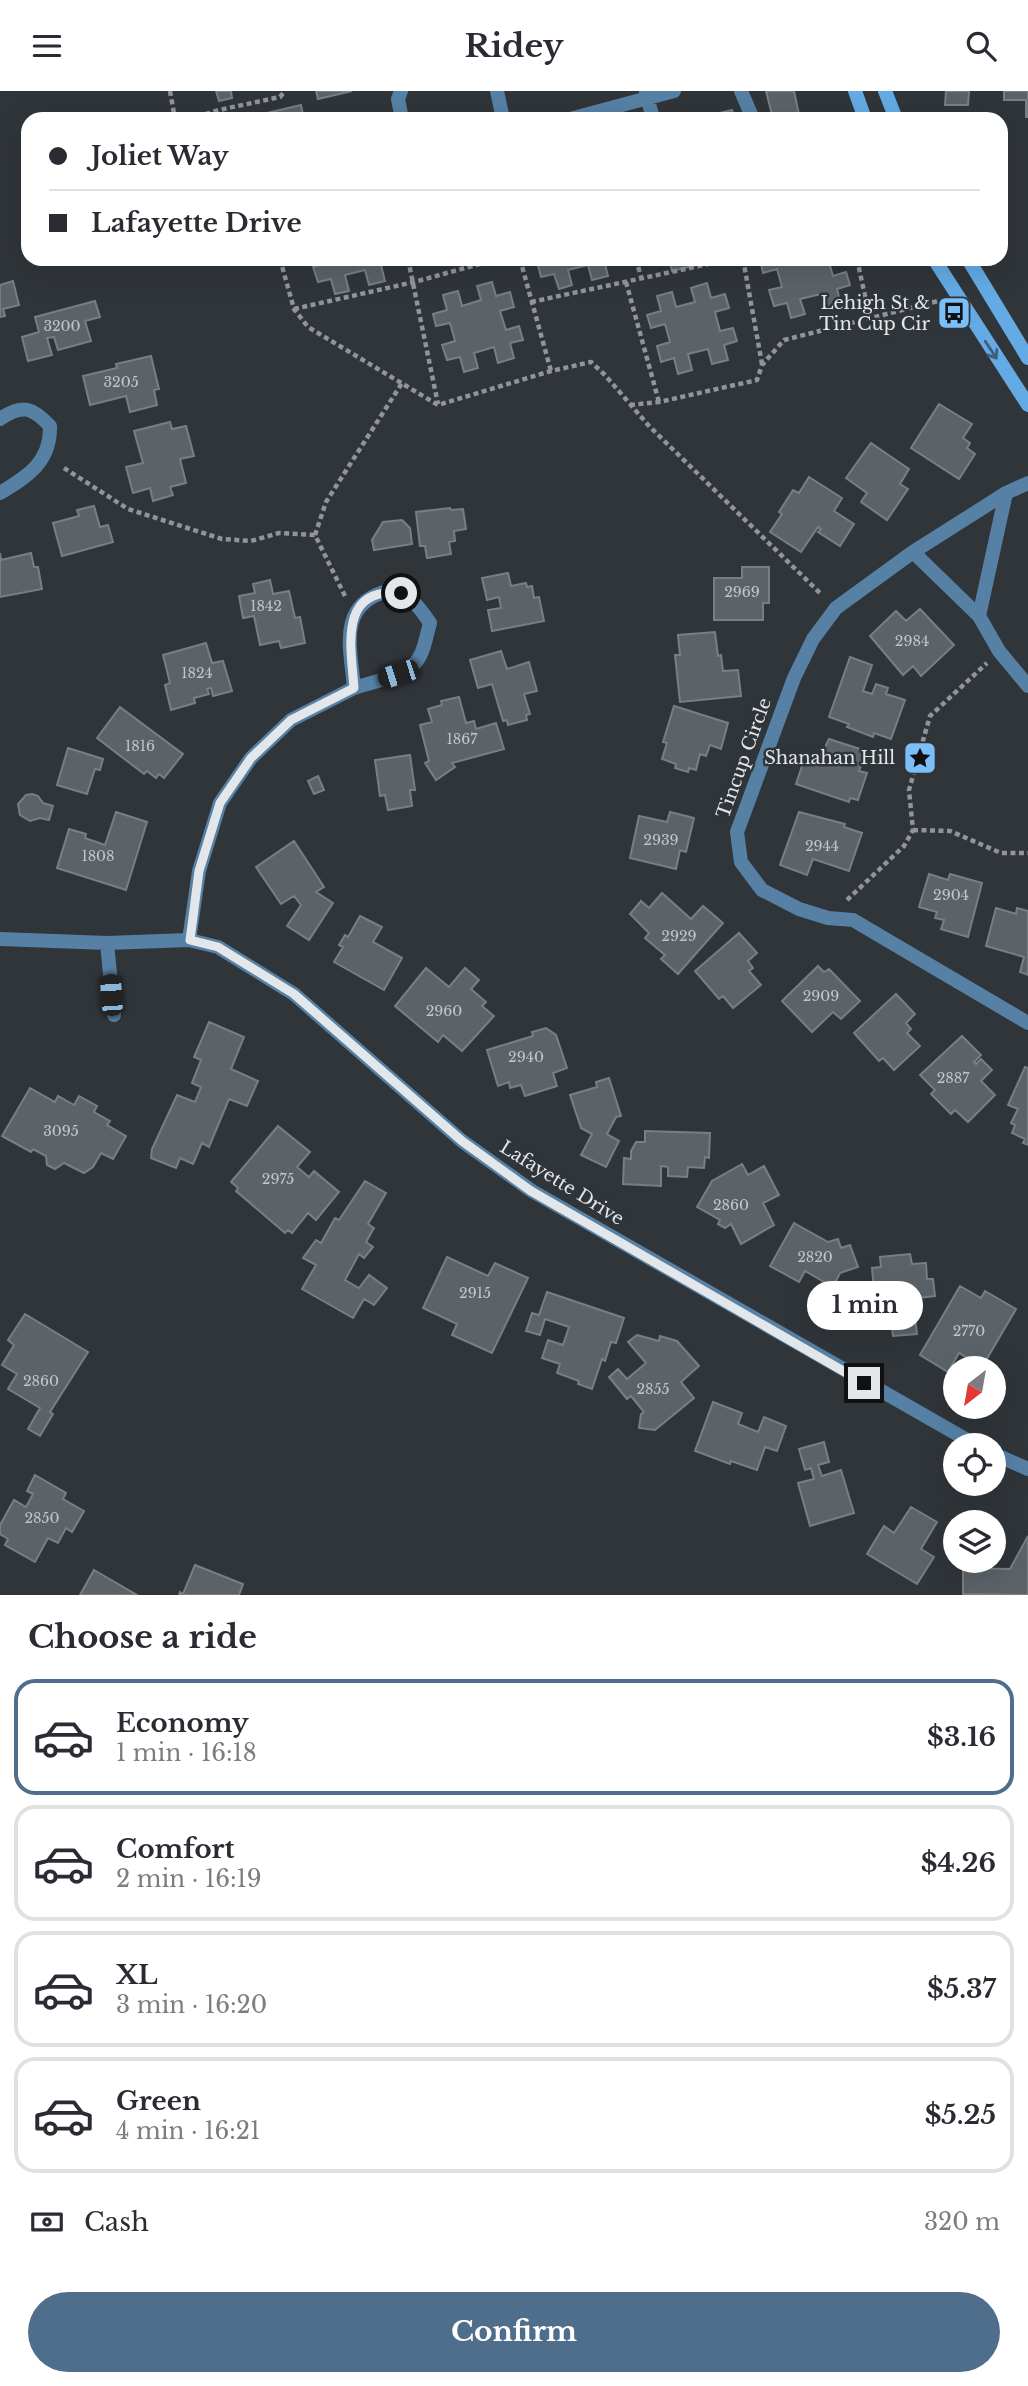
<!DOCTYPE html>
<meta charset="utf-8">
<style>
:root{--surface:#fff;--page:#f2f2f3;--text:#2b2b33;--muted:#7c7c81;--line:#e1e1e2;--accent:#4f6e8c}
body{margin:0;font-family:"Libre Baskerville",serif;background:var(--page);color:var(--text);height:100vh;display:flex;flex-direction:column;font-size:26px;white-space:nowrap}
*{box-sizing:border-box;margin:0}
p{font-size:23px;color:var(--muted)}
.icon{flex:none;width:38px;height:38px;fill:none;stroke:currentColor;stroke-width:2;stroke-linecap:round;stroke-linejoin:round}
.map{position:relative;height:1504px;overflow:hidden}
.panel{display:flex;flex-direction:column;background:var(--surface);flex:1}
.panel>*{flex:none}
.guide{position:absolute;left:21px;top:21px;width:987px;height:154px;border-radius:21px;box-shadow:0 7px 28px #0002;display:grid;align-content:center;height:154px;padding:0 28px;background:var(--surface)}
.needle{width:46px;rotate:211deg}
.buttons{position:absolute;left:943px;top:1265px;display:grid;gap:14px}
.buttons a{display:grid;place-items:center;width:63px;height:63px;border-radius:50%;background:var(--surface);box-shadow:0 7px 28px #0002;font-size:35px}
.end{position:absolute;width:32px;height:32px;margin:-16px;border:9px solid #e3e7ea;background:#111;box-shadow:0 0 0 4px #111}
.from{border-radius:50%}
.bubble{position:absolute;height:49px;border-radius:24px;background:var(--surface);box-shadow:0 7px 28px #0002;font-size:23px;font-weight:700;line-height:49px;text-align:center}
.car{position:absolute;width:21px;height:42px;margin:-21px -10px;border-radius:9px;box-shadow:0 0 5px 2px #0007;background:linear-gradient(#222 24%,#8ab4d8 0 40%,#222 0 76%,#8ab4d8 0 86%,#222 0)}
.guide b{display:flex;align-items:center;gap:24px;height:66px;font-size:26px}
.guide b+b{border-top:2px solid var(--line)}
.guide i{width:18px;height:18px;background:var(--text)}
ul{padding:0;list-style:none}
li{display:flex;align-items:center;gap:21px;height:116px;margin:0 14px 10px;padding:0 14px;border:4px solid var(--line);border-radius:21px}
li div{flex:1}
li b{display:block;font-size:26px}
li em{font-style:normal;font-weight:700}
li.active{border-color:var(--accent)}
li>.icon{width:63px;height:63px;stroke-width:1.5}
h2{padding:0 28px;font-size:32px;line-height:84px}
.pay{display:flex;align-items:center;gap:18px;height:77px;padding:0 28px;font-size:26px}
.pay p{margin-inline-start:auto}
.cta{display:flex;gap:14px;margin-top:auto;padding:14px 28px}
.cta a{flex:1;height:80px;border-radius:42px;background:var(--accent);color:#fff;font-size:28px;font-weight:700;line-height:80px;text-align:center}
header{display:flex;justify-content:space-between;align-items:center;height:91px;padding:0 28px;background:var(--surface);font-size:32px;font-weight:700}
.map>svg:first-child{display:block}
</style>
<header><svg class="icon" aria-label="menu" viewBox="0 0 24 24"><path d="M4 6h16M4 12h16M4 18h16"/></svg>Ridey<svg class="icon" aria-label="search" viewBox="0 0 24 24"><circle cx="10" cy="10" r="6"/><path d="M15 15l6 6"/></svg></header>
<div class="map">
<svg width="1028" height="1504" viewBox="0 0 1028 1504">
<rect width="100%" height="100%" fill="#30353a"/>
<path fill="#5c6368" stroke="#787f84" stroke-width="2" d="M216 0H231L232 7 219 10Z
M316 0H352L318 8Z
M766 0H794L800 28H773Z
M946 0H969L968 14H945Z
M1004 0H1028V26H1026V9H1004Z
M301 14 304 28H241Z
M732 19 735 28H707V25Z
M325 168H393L394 171 381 174 385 190 369 194 365 179 345 184 349 200 335 203 331 188 318 191 313 176 326 172Z
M547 168H608L604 169 608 185 592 189 588 174 568 179 572 194 559 198 554 183 541 186 537 171Z
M669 168H721L672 180Z
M760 168H828L833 185 846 181 850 194 837 198 841 214 825 218 821 203 800 208 805 223 791 227 787 212 774 215 769 199 782 196 777 178 763 182Z
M13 190 19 214 3 218 5 225 0 226V194Z
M492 191 496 205 510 201 514 216 500 220 506 239 519 235 523 249 510 252 514 267 498 272 494 256 474 262 478 277 464 281 460 266 447 269 442 254 455 250 450 232 436 235 433 223 447 219 443 204 458 200 462 215 481 209 477 195Z
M707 192 711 207 725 203 729 217 715 221 720 240 733 237 737 250 724 254 728 269 712 273 708 258 688 263 692 279 678 283 674 267 661 271 657 255 670 251 665 233 651 237 647 224 661 220 657 205 672 201 676 216 695 211 691 197Z
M95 210 100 226 85 230 91 250 58 259 54 246 47 247 52 264 28 270 22 246 39 241 35 226Z
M151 265 159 298 154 299 157 314 130 321 126 305 90 314 83 285 117 277 116 273Z
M939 313 972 333 963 347 970 352 967 357 975 363 959 388 911 357Z
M170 331 172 338 186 335 194 365 180 368 186 392 170 396 173 404 153 410 150 397 133 402 126 376 143 372 134 340Z
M871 352 909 378 900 393 908 398 887 429 861 411 867 402 846 387Z
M809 386 842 407 834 420 854 433 840 455 818 441 821 438 818 436 801 461 770 441 782 423 779 421 793 399 799 402Z
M94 415 100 436 108 434 113 451 62 465 53 432 79 425 77 419Z
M450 417 451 419 463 418 466 438 454 440 455 450 449 451 451 463 427 467 425 455H420L416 421Z
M402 429 410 437 412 453 374 459 372 449 383 431Z
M0 462 1 469 31 462 34 476H38L42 498 0 506Z
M742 476H769V512H763V529H714V487H742Z
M508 482 511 495 526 492 527 496 532 495 534 507 539 506 544 530 492 540 488 519 501 517 499 506 487 509 482 487Z
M270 489 273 503 289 500 295 527 300 526 305 552 281 557 279 550 260 554 254 525 243 527 239 505 255 502 253 493Z
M920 518 954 554 921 585 913 575 903 584 870 545 896 520 906 530Z
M715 541 718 565 721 564 723 580 738 579 741 605 680 611 675 564H680L678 544Z
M206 552 212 572 223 570 232 600 213 605 211 597 207 598 209 603 194 607 195 612 171 619 165 594 170 592 163 564Z
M501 560 507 578 529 571 537 600 524 603 530 623 526 624 527 629 508 634 507 629 503 630 492 593 478 597 470 569Z
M850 566 872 574 863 600 872 603 876 593 888 597 886 603 905 609 891 648 874 642 873 646 847 636 849 633 829 626Z
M459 606 466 632 474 630 476 638 496 632 504 658 452 672 455 676 436 689 425 672 429 670 420 634 432 631 428 618 442 614 441 610Z
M674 615 728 632 721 658 710 654 706 665 700 663 696 679 689 677 688 681 675 677 676 673 662 668 667 652 663 651Z
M120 616 183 663 164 687 159 683 156 687 147 680 144 683 97 647Z
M829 648 866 660 859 680 867 682 858 709 850 707 849 711 796 693 805 666 818 671Z
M68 657 103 668 100 679 95 678 87 703 57 694Z
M410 664 415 699H410L412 715 388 719 385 704 380 705 375 669Z
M318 685 324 699 314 703 308 690Z
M32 703 38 705 43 712 53 715 49 729 40 727 30 730 20 724 18 713 26 704Z
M116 721 147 731 126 799 57 777 69 738 86 743 85 747 105 754Z
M670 721 694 727 686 761 680 759 676 778 630 767 639 725 667 731Z
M799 721 845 733 844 736 862 742 849 780 813 768 807 784 780 774Z
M294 750 324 796 316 801 333 812 309 849 287 835 301 814 294 805 281 813 256 776Z
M929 783 948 789 950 783 982 792 968 846 941 838 944 829 935 827 937 821 919 816Z
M662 802 691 828 703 815 723 832 678 883 661 868 665 864 645 847 649 842 630 823 641 810 649 817Z
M996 817 1016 823 1017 817 1028 820V884L1020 881 1024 866 986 855Z
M360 825 382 836 373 851 402 867 384 899 334 871 343 856 339 854 345 844 348 846Z
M739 842 757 862 748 870 753 877 749 880 761 894 733 917 723 905 719 908 695 880Z
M818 875 824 881 829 878 860 910 841 928 833 921 812 941 782 910Z
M426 877 449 896 465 877 479 889 471 898 486 911 482 915 494 925 462 960 443 944 438 951 395 915Z
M896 903 915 923 906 932 911 938 907 942 920 955 894 979 883 967 879 970 854 942Z
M209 931 244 946 231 978 258 990 247 1015 229 1008 209 1056 202 1052 193 1073 180 1067 176 1077 151 1067 152 1058 177 1004 195 1011 201 996 192 992 201 969 194 966Z
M546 937 556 944 567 977 553 982 557 995 525 1005 521 994 510 997 509 991 498 995 487 959 533 945 532 941Z
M962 945 981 964 974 971 976 973 981 968 992 979 981 990 995 1004 968 1031 955 1019 951 1023 931 1003 935 999 920 984Z
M1025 976 1028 977V1054L1023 1052 1025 1048 1012 1042 1015 1034 1011 1032 1018 1018 1008 1014Z
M609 987 621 1025 616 1026 607 1043 619 1050 606 1076 581 1064 592 1043 581 1037 570 1004 597 996 596 991Z
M30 997 55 1011 58 1005 74 1014 79 1005 97 1015 94 1021 110 1030 107 1034 126 1045 113 1068 101 1062 93 1076 84 1082 64 1072 55 1078 47 1074 46 1065 33 1058 31 1061 2 1045Z
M278 1035 310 1061 297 1076 309 1086 314 1080 339 1101 316 1129 308 1122 292 1142 288 1139 285 1142 236 1100 238 1097 231 1091Z
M645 1040 710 1042 709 1067 705 1066 704 1077 688 1076 687 1086 668 1085V1076L661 1075V1095L623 1093 624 1067 631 1068V1060L636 1051H645Z
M742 1073 748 1084 764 1075 779 1104 763 1112 774 1134 741 1153 731 1133 725 1137 718 1133 720 1129 697 1116 712 1090Z
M365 1090 386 1102 368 1133 374 1137 366 1151 373 1156 364 1167 359 1163 345 1189 359 1197 369 1184 387 1197 374 1214 364 1208 353 1227 302 1198 316 1174 303 1167 316 1149 321 1152 335 1127 339 1129Z
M794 1132 828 1151 838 1148 841 1157 850 1154 858 1176 840 1182 833 1196 805 1180 799 1191 770 1175Z
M910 1163 912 1173 926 1172 927 1188H933L935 1205 875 1212 872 1177 881 1176 880 1166Z
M447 1166 488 1185 495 1172 528 1187 492 1262 452 1244 457 1233 423 1217Z
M960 1195 981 1207 985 1200 1016 1218 982 1276 959 1262 948 1281 920 1264Z
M547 1201 624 1227 616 1252 611 1251 605 1270 602 1268 592 1298 578 1293 579 1290 557 1282 560 1273 542 1267 548 1249 563 1254 569 1236 545 1228 540 1244 526 1240 532 1222 539 1224Z
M914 1218 917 1243 893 1245 890 1221Z
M25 1223 88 1261 50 1321 53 1323 40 1345 28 1338 40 1317 8 1298 17 1283 2 1274 14 1254 8 1249Z
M637 1244 659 1250 660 1245 677 1250 699 1275 681 1291 694 1307 655 1339 639 1337 641 1323 644 1321 631 1305 627 1308 609 1286 618 1278 627 1288 646 1272 628 1251Z
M713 1311 742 1322 738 1333 758 1341 764 1326 786 1335 777 1360 765 1356 757 1379 731 1370 730 1373 695 1360Z
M824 1351 829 1371 818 1374 822 1385 841 1379 854 1422 810 1435 798 1392 814 1388 811 1377 805 1379 799 1358Z
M35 1384 66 1402 63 1408 84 1420 72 1441 66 1437 58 1452 48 1447 35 1471 5 1454 8 1448 0 1443V1434L14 1409 26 1416 33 1403 27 1400Z
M911 1416 937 1431 921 1458 934 1466 917 1493 867 1463 884 1435 894 1442Z
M1028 1445V1504L963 1503V1477L1010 1478Z
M195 1474 243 1493 239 1504H179L180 1501 183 1503Z
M94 1479 137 1504H80Z"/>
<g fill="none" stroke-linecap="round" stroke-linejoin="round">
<path stroke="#919599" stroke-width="4.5" stroke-dasharray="5 3.5" stroke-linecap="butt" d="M170 0 175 28
M189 28 219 19 280 6 285 0
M280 168 294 218 308 236 438 314 551 280 591 271 605 284 649 335 822 504
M408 168 438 313
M520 168 551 280
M636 168 641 186
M743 168 762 273
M857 168 870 228
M626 191 659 311
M531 211 732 168
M294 218 414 191 498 168
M630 314 659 311 757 289 762 274 784 249 938 210
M64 377 128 418 222 448 251 450 279 442 315 444
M345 505 315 444 326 411 402 292
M913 739 950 740 1001 762H1028
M847 809 904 755 913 739 909 699 930 625 987 572"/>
<path stroke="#5681a5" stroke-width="14" d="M401 0 398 8 402 28
M497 0 503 28
M741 0 753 28
M646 1 653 28
M570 28 674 0
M0 328C23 312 33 317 50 335 51 371 28 385 0 402
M1028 392 1006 402 913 461 836 517 813 548 794 587 737 741 741 771 762 799 799 818 828 827 853 829 1028 932
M913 461 979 525 999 560 1028 595
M384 501C411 504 416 511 430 532 426 545 424 565 413 574 398 587 372 591 354 597 351 559 337 516 384 501Z
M979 525 1006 402
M0 848 107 852 189 849 218 856 294 903 462 1050 532 1100 976 1354
M189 849 199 780 220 712 251 667 291 629 354 597
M107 852 114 924
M994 1363 1028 1378"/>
<path stroke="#64abe5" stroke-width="14" d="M855 0 865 28
M885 0 896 28
M934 168 1028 314
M968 168 1028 267"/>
</g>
<defs><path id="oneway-shaft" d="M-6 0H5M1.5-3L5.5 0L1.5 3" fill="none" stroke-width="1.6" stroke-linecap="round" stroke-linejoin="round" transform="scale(1.75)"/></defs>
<use stroke="#425e76" href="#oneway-shaft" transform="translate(991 259) rotate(57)"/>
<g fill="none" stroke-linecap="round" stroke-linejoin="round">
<path stroke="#e3e7ea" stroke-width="9" d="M401 502C338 496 351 556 354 597L291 629 251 667 220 712 199 780 190 849 218 856 294 903 462 1050 531 1100 864 1292"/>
</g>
<defs>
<symbol id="bus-square" viewBox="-11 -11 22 22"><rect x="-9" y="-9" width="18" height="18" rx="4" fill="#7abff8" stroke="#30353a"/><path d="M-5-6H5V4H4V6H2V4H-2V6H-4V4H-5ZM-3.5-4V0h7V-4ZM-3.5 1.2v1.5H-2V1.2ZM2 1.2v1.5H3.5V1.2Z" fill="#111"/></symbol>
<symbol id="sight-square" viewBox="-11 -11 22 22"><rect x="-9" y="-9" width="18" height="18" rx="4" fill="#7abff8" stroke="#30353a"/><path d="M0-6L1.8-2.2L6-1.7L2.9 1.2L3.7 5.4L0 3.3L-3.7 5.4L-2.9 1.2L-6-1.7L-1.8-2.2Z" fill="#111"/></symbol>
</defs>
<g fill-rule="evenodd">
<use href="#bus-square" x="935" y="203" width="38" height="38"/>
<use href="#sight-square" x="901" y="648" width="38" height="38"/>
</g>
<g text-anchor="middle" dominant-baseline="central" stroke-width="5" stroke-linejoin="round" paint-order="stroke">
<g font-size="14" fill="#c1c6ca">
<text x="62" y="235">3200</text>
<text x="121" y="291">3205</text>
<text x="742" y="501">2969</text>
<text x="266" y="515">1842</text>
<text x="912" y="550">2984</text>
<text x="197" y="582">1824</text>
<text x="462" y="648">1867</text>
<text x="140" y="655">1816</text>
<text x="661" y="749">2939</text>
<text x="822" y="755">2944</text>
<text x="98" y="765">1808</text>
<text x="951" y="804">2904</text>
<text x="679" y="845">2929</text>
<text x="821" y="905">2909</text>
<text x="444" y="920">2960</text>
<text x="526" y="966">2940</text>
<text x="953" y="987">2887</text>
<text x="61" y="1040">3095</text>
<text x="278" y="1088">2975</text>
<text x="731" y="1114">2860</text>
<text x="815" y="1166">2820</text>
<text x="475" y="1202">2915</text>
<text x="969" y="1240">2770</text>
<text x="41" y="1290">2860</text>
<text x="653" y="1298">2855</text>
<text x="42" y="1427">2850</text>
</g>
<g font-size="18" fill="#e3e7ea" stroke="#30353a" text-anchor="end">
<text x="930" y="212">Lehigh St &amp;<tspan x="930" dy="21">Tin Cup Cir</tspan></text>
<text x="895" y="667">Shanahan Hill</text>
</g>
<g font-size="18" fill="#e3e7ea" stroke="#30353a">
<text transform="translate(744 667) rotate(-70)">Tincup Circle</text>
<text transform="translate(562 1092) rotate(32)">Lafayette Drive</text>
</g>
</g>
</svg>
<div class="buttons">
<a><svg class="needle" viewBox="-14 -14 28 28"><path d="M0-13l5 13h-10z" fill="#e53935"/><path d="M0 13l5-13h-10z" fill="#7c7c81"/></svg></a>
<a><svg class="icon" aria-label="locate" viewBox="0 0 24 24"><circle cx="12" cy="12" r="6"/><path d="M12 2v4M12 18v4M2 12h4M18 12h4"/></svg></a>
<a><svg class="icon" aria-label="layers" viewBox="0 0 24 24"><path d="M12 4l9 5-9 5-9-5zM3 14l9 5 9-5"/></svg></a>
</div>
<i class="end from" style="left:401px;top:502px"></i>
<i class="end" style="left:864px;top:1292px"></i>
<div class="bubble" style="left:807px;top:1190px;width:116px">1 min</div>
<i class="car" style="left:398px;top:583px;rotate:252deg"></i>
<i class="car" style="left:111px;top:904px;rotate:356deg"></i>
<div class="guide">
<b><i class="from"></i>Joliet Way</b>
<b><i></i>Lafayette Drive</b>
</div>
</div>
<section class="panel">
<h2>Choose a ride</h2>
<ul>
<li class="active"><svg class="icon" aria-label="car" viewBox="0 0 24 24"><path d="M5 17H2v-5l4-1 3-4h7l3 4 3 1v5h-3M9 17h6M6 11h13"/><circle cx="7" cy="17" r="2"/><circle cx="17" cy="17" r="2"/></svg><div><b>Economy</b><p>1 min · 16:18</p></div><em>$3.16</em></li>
<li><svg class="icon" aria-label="car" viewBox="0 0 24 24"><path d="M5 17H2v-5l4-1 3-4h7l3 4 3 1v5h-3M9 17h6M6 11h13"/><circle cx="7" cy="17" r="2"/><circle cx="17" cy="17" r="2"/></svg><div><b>Comfort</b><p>2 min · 16:19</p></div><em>$4.26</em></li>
<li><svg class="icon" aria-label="car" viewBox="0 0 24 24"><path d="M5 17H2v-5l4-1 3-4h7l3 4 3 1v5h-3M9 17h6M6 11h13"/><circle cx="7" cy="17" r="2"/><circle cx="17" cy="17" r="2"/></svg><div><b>XL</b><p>3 min · 16:20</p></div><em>$5.37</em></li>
<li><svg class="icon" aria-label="car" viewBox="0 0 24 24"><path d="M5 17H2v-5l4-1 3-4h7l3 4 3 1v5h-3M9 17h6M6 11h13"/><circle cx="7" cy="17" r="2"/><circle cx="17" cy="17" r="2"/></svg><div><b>Green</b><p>4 min · 16:21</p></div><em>$5.25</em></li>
</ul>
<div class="pay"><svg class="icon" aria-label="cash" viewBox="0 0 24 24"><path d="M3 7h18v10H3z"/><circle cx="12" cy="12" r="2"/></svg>Cash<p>320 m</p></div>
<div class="cta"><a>Confirm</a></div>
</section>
